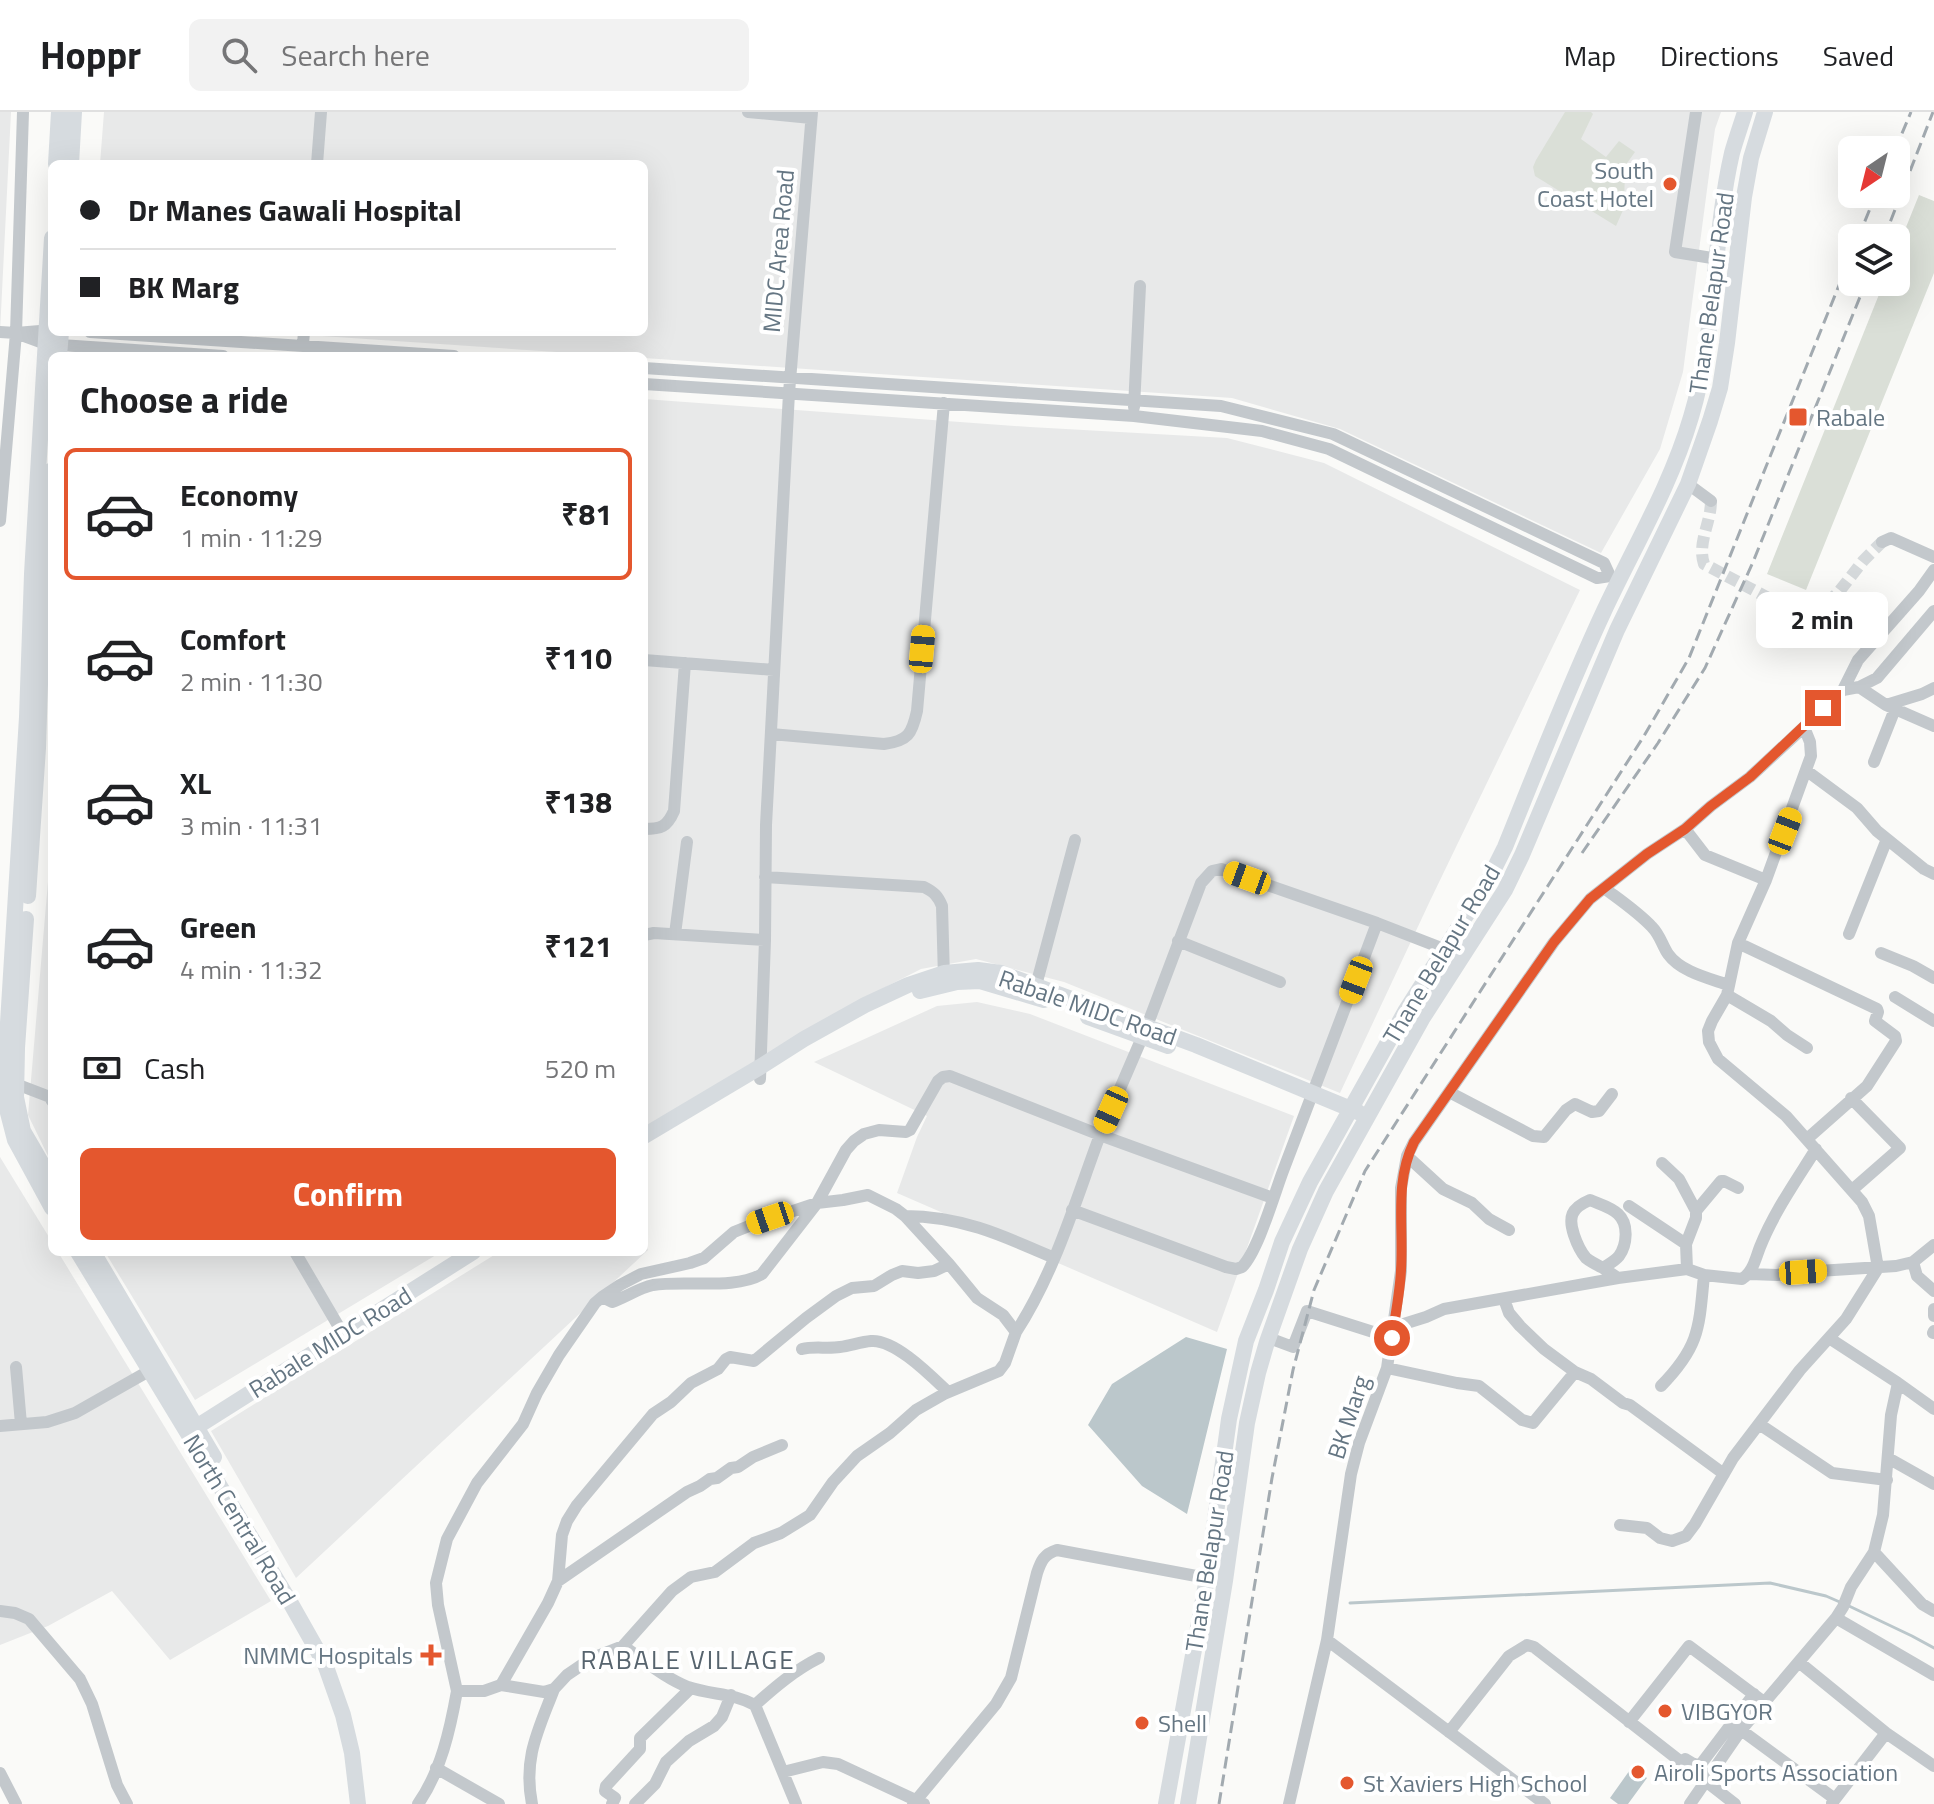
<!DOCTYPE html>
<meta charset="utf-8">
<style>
:root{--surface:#fff;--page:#f2f2f2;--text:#202124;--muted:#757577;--line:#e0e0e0;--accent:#e4572e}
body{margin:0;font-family:"Titillium Web",sans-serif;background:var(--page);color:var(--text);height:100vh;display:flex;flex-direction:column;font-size:30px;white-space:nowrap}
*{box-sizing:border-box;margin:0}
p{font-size:26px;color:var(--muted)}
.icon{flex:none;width:44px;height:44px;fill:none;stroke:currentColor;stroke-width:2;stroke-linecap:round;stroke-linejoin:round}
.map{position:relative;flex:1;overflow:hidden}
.details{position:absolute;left:48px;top:240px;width:600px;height:904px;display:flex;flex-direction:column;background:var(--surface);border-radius:12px;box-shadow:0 8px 32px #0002}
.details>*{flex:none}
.top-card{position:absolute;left:48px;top:48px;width:600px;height:176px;border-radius:12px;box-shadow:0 8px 32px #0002;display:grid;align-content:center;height:176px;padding:0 32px;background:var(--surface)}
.needle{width:52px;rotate:215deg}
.buttons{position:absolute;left:1838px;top:24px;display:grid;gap:16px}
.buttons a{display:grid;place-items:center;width:72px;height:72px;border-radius:12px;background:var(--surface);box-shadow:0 8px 32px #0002;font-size:40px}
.end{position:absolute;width:36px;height:36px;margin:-18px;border:10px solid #e4572e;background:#fff;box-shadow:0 0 0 4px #fff}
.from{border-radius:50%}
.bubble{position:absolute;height:56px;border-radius:12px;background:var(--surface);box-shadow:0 8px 32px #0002;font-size:26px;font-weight:700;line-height:56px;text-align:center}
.car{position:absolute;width:24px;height:48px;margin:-24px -12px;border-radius:10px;box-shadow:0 0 6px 2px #0007;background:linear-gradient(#f5c518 24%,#345 0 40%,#f5c518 0 76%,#345 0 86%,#f5c518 0)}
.top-card b{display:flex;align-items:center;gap:28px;height:76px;font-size:30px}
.top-card b+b{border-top:2px solid var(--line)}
.top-card i{width:20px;height:20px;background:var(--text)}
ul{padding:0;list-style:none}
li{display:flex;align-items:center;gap:24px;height:132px;margin:0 16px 12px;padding:0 16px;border:4px solid transparent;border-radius:12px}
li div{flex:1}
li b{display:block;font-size:30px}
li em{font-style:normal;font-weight:700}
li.selected{border-color:var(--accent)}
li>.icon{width:72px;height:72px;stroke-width:1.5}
h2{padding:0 32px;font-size:36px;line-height:96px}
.pay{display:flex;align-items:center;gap:20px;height:88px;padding:0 32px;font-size:30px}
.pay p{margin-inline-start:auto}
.cta{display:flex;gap:16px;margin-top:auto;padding:16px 32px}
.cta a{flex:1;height:92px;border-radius:12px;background:var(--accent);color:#fff;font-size:32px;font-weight:700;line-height:92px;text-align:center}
header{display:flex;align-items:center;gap:48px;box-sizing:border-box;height:112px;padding:0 40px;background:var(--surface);border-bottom:2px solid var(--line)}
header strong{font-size:38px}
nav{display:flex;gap:44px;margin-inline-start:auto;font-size:28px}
.search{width:560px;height:72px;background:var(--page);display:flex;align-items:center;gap:20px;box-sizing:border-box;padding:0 28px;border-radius:12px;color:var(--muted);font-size:30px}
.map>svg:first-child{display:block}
</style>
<header>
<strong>Hoppr</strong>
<div class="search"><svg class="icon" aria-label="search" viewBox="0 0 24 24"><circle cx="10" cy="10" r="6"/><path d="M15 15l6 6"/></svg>Search here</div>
<nav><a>Map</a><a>Directions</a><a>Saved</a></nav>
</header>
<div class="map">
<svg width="1934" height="1692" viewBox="0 0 1934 1692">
<rect width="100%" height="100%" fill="#fafaf8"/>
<path fill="#e8e9e9" d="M0 0H11L0 220Z
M104 0H1721L1715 17 1683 260 1660 337 1601 441 1340 317 1232 286 644 246V244H616L263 220H644V52H100Z
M644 287 1030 315 1227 326 1324 351 1580 478 1429 791 1340 981 1064 870 976 847 921 857 860 888 644 1018Z
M52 723V1052L28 1003Z
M977 890 1030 902 1294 1004 1217 1220 897 1081 917 1025 927 1004 814 950 937 894Z
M0 1045 52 1130V1140H58L271 1489 170 1548 112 1479 48 1514 0 1533Z
M644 1131 648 1138 296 1466 211 1319 499 1140H644Z
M105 1140H441L195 1288Z"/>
<path fill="#dadfd7" d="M1565 0H1591L1593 2 1581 27 1606 45 1619 29 1635 40 1625 54 1624 96 1616 114 1535 64 1533 55 1536 48Z
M1919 83 1934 89V161L1806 478 1767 462 1884 170H1896V140Z"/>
<path fill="#bbc7cb" d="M1186 1225 1227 1237 1187 1402 1142 1374 1088 1313 1112 1272Z
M1632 1655 1647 1666 1628 1692H1618L1610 1686Z"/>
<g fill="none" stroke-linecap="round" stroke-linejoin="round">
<path stroke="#bbc7cb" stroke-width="3" d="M1350 1491 1770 1471 1826 1484 1842 1491
M1849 1494 1912 1524 1934 1536"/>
<path stroke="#d5d9db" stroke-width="12" stroke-dasharray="12 6" stroke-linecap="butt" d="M1711 389C1711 411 1697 431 1704 452L1778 491 1809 496 1824 493 1838 481 1863 449 1882 430"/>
<path stroke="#c3c8cc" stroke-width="12" d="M748 0 811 6
M1696 0 1675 140 1718 147
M317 52 321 0
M0 220 16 221 52 218
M90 220 454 244
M16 221 46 232 223 244
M302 244 304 220
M644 256 1221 294 1333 322 1604 451 1610 464
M644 272 1134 304 1262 319 1329 337 1597 466 1610 464 1619 467
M1134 295 1140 174
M1688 372 1711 389
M0 409 16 221 23 0
M1882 430 1891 426 1934 445
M644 548 774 558
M1859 575 1886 593 1934 614
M1843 578 1859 575 1877 566 1934 499
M1886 593 1922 582 1934 576
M771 622 884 632C908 629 912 622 917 599L944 291
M1874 650 1895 597
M1807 659 1857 696 1877 719 1924 757 1934 762
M644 717C661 717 667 715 674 699L685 551
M1685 717 1705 743 1766 768
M765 765 924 775C934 780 938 784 942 794L944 866
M1604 776C1620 788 1638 800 1652 815 1660 823 1662 833 1668 842 1681 860 1708 866 1728 873
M1377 811 1444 837
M675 822 687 730
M1849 822 1887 727
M644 823 654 821 765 828
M1178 829 1280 870
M1738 831 1877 897 1878 900 1875 909 1895 924 1896 929 1867 974 1807 1027
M1881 841 1913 854 1934 866
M1034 881 1075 728
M1727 883 1771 909 1787 923 1807 936
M1895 885 1934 909
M760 967 765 828 766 713 789 281 812 0
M16 972 50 985 52 989
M1449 980 1533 1024 1544 1025 1566 998 1575 992 1592 1000 1599 999 1612 982
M1851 986 1900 1036 1852 1078
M1407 1044 1443 1077 1472 1091 1489 1107 1509 1118
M1662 1051 1679 1067 1696 1099V1106L1686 1132 1687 1157
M1629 1094 1686 1132
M1072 1098 1226 1155 1236 1157 1242 1155C1258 1139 1274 1083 1283 1059 1314 977 1346 894 1377 811L1221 757 1212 759 1201 771 1147 914 1100 1023 1273 1086
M1696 1099 1721 1069H1724L1738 1076
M905 1104C961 1104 1004 1124 1054 1146
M295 1140 343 1222
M1913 1150 1917 1164 1934 1179
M1603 1156C1597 1153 1591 1150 1586 1146 1580 1139 1577 1132 1574 1123 1568 1105 1571 1096 1590 1088 1599 1092 1611 1095 1618 1102 1629 1112 1627 1133 1619 1144 1615 1149 1609 1152 1603 1156L1618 1166
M1750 1162 1777 1163 1803 1160 1896 1154 1913 1150 1934 1133
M602 1185 620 1173 641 1162 690 1151 704 1146 734 1120 754 1112 817 1091 843 1088 868 1083 896 1097 905 1104 949 1152
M1504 1187 1509 1201 1520 1214 1544 1237 1575 1260 1591 1267 1623 1291 1630 1293 1724 1362
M1934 1197V1204
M1394 1215 1426 1205 1444 1197 1618 1166 1687 1157 1704 1163 1742 1167C1753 1160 1755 1148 1760 1135 1774 1100 1796 1069 1816 1037
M1933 1221 1934 1219
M1269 1226 1293 1235 1307 1199 1392 1226
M1829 1226 1898 1271 1934 1297
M802 1237C814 1234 827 1237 840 1235 850 1234 860 1230 871 1229 895 1227 931 1264 948 1280
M16 1255 21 1312
M1387 1256 1457 1271 1479 1274 1522 1308 1533 1311 1575 1260
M1661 1274C1700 1234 1699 1216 1704 1163
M1759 1312 1832 1361 1887 1368
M0 1314 47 1310 75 1301 156 1255
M1888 1346 1934 1372
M1620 1413 1647 1416 1660 1426 1672 1429 1686 1424 1695 1412 1733 1346 1800 1258 1846 1207 1878 1156 1869 1104 1862 1090 1786 1004 1718 947 1709 930 1708 919 1712 909 1727 883 1738 831 1766 768 1811 644 1810 630 1804 615
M1874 1440 1922 1492 1934 1499
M558 1469 687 1380 700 1374 710 1367 717 1366 731 1356 738 1355 753 1345 782 1333
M0 1499 15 1501 29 1507 80 1567 92 1592 117 1673 127 1692
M1836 1506 1934 1563
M1327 1528 1545 1692
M1800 1551 1886 1621 1934 1654
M501 1573 548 1491 558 1469 562 1423 567 1409 577 1393 653 1302 671 1290 691 1271 718 1257 726 1247 730 1245 754 1249 806 1206 836 1184 852 1176 874 1174 892 1163 902 1159 918 1161 934 1159 949 1152 977 1186 1003 1203 1016 1220 1005 1251 999 1259 944 1282 916 1298 890 1321 857 1344 833 1370 810 1403 781 1421 754 1431 715 1460 691 1465 672 1479 623 1534
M457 1579 438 1493 436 1471 447 1427 477 1371 523 1312 537 1281 559 1243 595 1191 602 1185 612 1190C626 1185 639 1176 653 1173 684 1168 736 1178 762 1162L817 1091 846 1038 854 1029 864 1022 879 1018 906 1020 910 1018 938 969 943 965 950 964 1100 1023C1075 1090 1055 1160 1016 1220
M755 1593C775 1575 795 1558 819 1546
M1629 1610 1689 1534 1764 1590
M1741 1618 1835 1687
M1449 1620 1509 1544 1527 1533 1534 1535 1735 1692
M1685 1647 1695 1653 1701 1652 1754 1582
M436 1656 499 1692
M783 1660 823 1650 838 1652 924 1692
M0 1661 16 1692
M1832 1691 1886 1621
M418 1692C441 1659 450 1618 457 1579H484L501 1573 544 1580 554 1577 567 1563 592 1546 623 1534C644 1548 665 1566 688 1575 711 1583 734 1581 755 1593L796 1692
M532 1692C523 1646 538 1619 554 1577
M612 1692 615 1686 605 1679 606 1674 640 1637V1626L691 1576
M635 1692 655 1672 666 1650 689 1629 714 1614 722 1605 731 1583
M913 1692 996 1592 1011 1566 1037 1461C1041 1449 1044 1442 1057 1438L1207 1466
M1289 1692 1327 1528 1351 1362 1359 1331 1387 1256 1401 1159V1076L1407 1044 1414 1030 1554 830 1590 787 1647 742 1685 717 1711 694 1750 665 1804 615 1843 578 1858 548 1919 479 1934 458
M1690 1692 1741 1618 1836 1506 1843 1495 1851 1475 1874 1440 1883 1403 1891 1303 1898 1271"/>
<path stroke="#d6dbdf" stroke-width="16" d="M56 52 59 0
M71 52 74 0
M52 126 32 462 27 605 4 975 8 1001 15 1028 52 1096
M59 244 61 220
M28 784 38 636 42 508 52 358
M26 807 17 936 16 985 23 1019 52 1069
M920 879 957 870 980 869 1044 888
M1088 905 1168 934
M644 1024 760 955 804 927 865 893 908 873 944 861 978 858 1001 861 1196 933 1358 1000
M78 1140 290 1490 325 1552 343 1603 352 1641 358 1692
M93 1140 214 1345
M190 1319 473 1140
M1166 1692 1207 1466 1229 1307 1246 1229 1266 1178 1282 1130 1310 1070 1406 898 1488 769 1505 735C1537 656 1568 576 1604 499 1634 435 1671 373 1691 305 1717 219 1712 128 1732 41 1736 27 1741 13 1745 0
M1188 1692 1225 1469 1247 1311 1258 1261 1267 1230 1300 1137 1326 1079 1422 907 1505 778 1522 743 1617 518 1688 372 1710 309 1720 276 1727 231 1744 85 1751 46 1765 0"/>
<path stroke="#a2aab0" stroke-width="3" stroke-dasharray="12 6" stroke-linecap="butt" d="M1895 38 1911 0
M1858 126 1876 82
M1884 126 1933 0
M1582 741 1658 631 1705 556 1753 450 1866 170
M1219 1692 1272 1366 1293 1258 1314 1178 1365 1059 1644 624 1689 546 1852 141"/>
</g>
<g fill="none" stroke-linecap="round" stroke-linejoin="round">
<path stroke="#e4572e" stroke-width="10" d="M1392 1226C1395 1204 1400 1181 1401 1158 1404 1114 1394 1071 1414 1030L1554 830 1590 787 1647 742 1685 717 1711 694 1750 665 1823 596"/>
</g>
<g fill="#e4572e" stroke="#fff" stroke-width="3">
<circle cx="1670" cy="72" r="8"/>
<rect x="1788" y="295" width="20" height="20" rx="4"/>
<path d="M427 1531h8v8h8v8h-8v8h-8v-8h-8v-8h8z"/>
<circle cx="1665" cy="1599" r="8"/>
<circle cx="1142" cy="1611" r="8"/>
<circle cx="1638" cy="1660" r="8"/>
<circle cx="1347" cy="1671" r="8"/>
</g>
<g text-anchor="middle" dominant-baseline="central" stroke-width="8" stroke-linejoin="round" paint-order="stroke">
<g font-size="24" fill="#657683" stroke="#fff" text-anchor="start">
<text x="1654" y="58" text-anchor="end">South<tspan x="1654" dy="28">Coast Hotel</tspan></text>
<text x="1816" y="305">Rabale</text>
<text x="413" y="1543" text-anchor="end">NMMC Hospitals</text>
<text x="1681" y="1599">VIBGYOR</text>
<text x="1158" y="1611">Shell</text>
<text x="1654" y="1660">Airoli Sports Association</text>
<text x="1363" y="1671">St Xaviers High School</text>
</g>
<g font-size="24" fill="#657683" stroke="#fff">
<text transform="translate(778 139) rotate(-85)">MIDC Area Road</text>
<text transform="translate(1711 181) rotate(-82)">Thane Belapur Road</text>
<text transform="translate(1441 842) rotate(-59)">Thane Belapur Road</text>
<text transform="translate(1088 895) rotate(19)">Rabale MIDC Road</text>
<text transform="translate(330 1230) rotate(-32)">Rabale MIDC Road</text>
<text transform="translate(1348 1305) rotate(-72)">BK Marg</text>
<text transform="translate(240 1407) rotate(59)">North Central Road</text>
<text transform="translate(1209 1439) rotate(-81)">Thane Belapur Road</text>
</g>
<g font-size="26" letter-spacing="2" fill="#57646e" stroke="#fff">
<text x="688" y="1547">RABALE VILLAGE</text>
</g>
</g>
</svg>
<div class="buttons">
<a><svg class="needle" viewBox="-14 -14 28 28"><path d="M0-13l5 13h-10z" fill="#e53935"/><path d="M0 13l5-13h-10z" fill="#757577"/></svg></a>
<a><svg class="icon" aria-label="layers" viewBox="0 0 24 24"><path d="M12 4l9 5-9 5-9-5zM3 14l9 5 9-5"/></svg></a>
</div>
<i class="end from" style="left:1392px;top:1226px"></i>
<i class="end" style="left:1823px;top:596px"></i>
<div class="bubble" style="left:1756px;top:480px;width:132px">2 min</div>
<i class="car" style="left:922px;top:537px;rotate:5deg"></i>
<i class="car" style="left:1785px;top:719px;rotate:21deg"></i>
<i class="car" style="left:1247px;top:766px;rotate:290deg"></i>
<i class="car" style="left:1356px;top:868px;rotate:201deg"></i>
<i class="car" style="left:1111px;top:998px;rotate:204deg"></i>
<i class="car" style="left:770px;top:1106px;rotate:251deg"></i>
<i class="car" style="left:1803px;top:1160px;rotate:86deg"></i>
<div class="top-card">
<b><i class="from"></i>Dr Manes Gawali Hospital</b>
<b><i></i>BK Marg</b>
</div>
<section class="details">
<h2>Choose a ride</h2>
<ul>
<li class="selected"><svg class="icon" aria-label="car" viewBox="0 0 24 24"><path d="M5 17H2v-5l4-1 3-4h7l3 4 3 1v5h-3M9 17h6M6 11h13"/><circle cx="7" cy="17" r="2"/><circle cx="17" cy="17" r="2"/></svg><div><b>Economy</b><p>1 min · 11:29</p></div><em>₹81</em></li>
<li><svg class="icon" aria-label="car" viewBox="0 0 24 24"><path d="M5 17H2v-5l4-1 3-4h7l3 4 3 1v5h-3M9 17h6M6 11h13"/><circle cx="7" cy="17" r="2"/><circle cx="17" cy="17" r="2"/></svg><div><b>Comfort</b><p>2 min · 11:30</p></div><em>₹110</em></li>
<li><svg class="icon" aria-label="car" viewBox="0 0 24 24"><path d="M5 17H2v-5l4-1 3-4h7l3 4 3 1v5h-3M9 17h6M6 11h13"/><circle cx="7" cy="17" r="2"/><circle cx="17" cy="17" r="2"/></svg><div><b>XL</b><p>3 min · 11:31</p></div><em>₹138</em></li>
<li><svg class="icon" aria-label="car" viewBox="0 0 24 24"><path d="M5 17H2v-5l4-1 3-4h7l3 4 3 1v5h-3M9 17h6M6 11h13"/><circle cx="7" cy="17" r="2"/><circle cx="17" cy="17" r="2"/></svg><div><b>Green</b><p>4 min · 11:32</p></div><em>₹121</em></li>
</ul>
<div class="pay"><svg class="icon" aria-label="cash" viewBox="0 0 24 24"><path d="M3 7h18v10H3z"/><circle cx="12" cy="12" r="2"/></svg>Cash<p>520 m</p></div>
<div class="cta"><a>Confirm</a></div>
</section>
</div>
